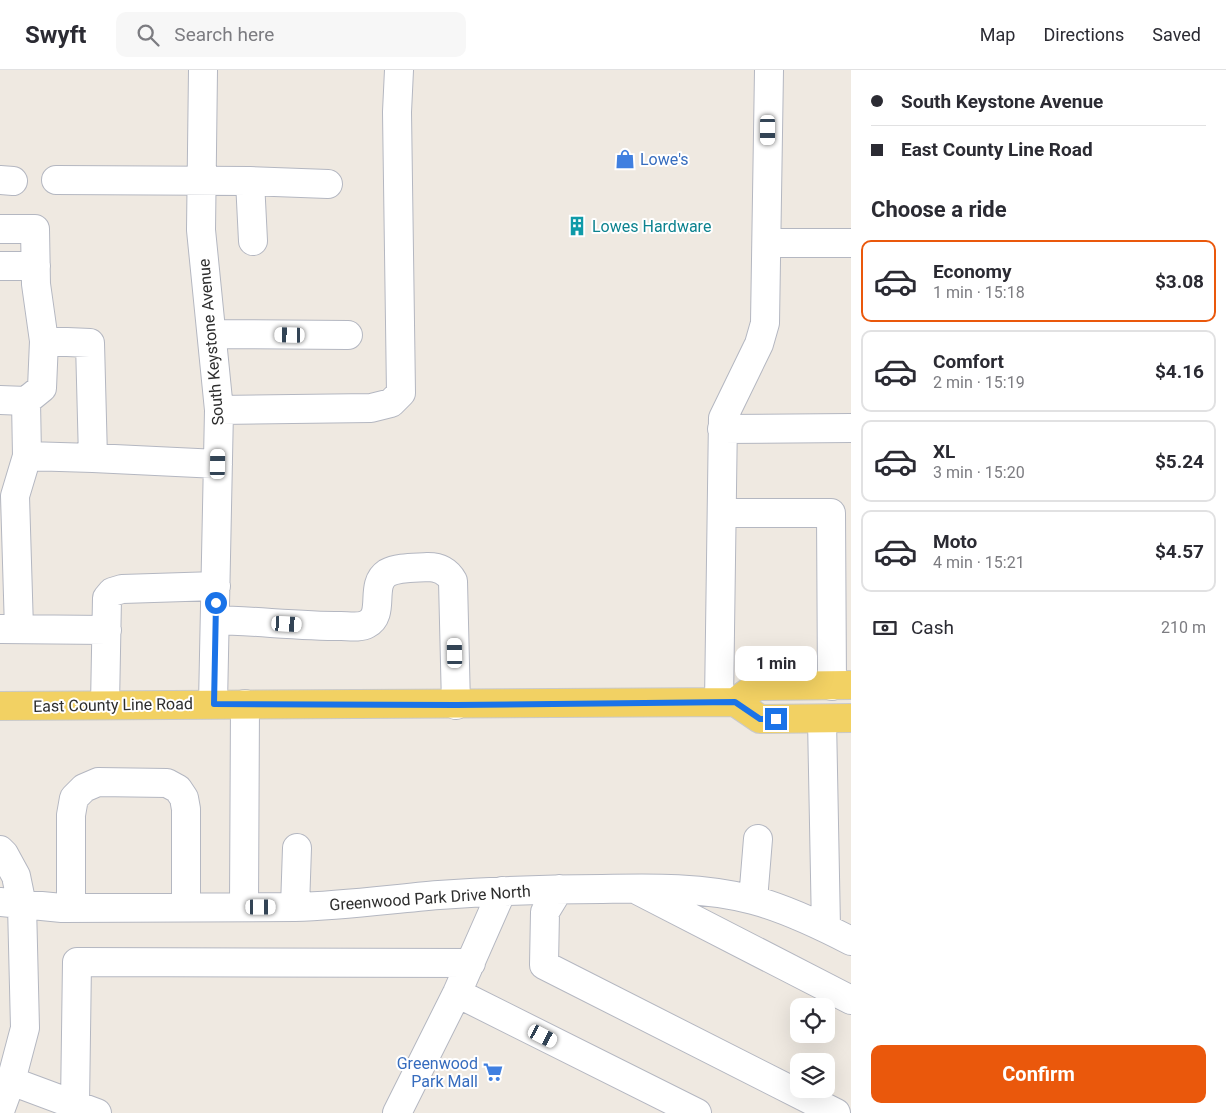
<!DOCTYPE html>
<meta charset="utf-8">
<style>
:root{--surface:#fff;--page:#f7f7f7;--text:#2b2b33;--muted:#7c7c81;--line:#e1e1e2;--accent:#ea580c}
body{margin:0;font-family:Roboto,sans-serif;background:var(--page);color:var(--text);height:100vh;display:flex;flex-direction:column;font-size:19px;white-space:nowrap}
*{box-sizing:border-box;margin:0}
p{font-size:16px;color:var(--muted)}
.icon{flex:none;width:28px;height:28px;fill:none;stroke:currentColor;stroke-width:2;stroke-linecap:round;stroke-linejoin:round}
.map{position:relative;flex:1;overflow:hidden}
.drawer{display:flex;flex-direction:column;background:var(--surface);width:375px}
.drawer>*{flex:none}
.guide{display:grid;align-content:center;height:110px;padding:0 20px;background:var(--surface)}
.tools{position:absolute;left:790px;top:928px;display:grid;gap:10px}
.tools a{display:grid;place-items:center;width:45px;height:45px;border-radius:10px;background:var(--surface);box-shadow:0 5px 20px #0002;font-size:25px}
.end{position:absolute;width:22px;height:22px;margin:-11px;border:6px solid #1a73e8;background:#fff;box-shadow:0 0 0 2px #fff}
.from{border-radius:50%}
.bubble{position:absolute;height:35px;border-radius:10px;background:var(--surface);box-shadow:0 5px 20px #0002;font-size:16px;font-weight:700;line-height:35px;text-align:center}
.car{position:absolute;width:15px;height:30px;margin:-15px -8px;border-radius:6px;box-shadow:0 0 4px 1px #0007;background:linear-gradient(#fff 24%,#345 0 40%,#fff 0 76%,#345 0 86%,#fff 0)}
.guide b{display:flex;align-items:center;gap:18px;height:48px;font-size:19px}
.guide b+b{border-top:1px solid var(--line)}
.guide i{width:12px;height:12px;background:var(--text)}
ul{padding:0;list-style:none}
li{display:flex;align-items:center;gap:15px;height:82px;margin:0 10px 8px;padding:0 10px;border:2px solid var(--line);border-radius:10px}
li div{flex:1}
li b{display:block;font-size:19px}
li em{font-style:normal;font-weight:700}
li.on{border-color:var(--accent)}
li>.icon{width:45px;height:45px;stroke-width:1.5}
h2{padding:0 20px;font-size:22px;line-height:60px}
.pay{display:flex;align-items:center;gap:12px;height:55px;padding:0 20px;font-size:19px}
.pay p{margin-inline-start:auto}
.primary-button{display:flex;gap:10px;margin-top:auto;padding:10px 20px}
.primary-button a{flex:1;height:58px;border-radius:10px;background:var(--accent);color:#fff;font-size:20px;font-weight:700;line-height:58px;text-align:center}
header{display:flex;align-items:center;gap:30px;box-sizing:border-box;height:70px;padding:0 25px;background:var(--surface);border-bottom:1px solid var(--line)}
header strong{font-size:24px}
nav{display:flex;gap:28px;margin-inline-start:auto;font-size:18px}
.search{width:350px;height:45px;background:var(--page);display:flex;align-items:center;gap:12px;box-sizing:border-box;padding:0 18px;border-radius:10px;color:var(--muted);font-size:19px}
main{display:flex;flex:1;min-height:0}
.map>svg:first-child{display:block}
</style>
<header>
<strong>Swyft</strong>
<div class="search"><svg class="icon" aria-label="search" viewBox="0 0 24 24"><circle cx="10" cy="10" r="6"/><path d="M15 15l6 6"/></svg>Search here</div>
<nav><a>Map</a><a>Directions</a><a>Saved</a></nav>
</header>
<main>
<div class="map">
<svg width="851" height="1043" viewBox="0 0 851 1043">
<rect width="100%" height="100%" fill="#efe9e1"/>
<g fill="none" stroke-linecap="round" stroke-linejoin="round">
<defs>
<path id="minor" d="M203 0 201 160 219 340 213 634
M0 110 13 111
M56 110 250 111 253 171
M250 111 328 114
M0 159H35L36 214 44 271 90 273 93 388 218 394
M767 173H851
M0 196H36
M212 264 348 265
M0 330 26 331 42 318 44 271
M219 340 371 338 391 333 401 323 397 42 399 0
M722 359 851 358
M27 386 93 388
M722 443H831L832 616
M215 550C257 551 299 556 341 556 348 556 360 558 367 554 386 544 369 515 387 503 398 497 416 498 428 497 440 497 448 502 453 511L456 635
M1 559 107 560
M19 559 15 426 27 386 26 331
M719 632 723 348 759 274 765 253 769 0
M105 635 107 528 112 522 122 519 216 516
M822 649 826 858
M0 780 4 784 16 806 22 835 25 958 11 1011 0 1041
M559 819 545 842 544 895 836 1043
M639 821 851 930
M753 830 758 769
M0 832 62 838 295 837C343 836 391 829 439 825 493 821 548 819 602 819 652 818 704 817 753 830 787 839 820 855 851 871
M244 837 245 634
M295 837 297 778
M71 838V745L74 728 84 718 98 712 167 713 178 719 184 728 186 739V837
M457 923 697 1043
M11 1011 97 1043
M75 1035 77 892 471 893
M397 1043 457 923 502 821"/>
<path id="major" d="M735 632 757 616 851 615
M0 636 735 632 760 649 851 648"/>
</defs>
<use href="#minor" stroke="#b4b7c1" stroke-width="30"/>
<use href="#major" stroke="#c9c9c9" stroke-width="30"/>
<use href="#minor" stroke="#fff" stroke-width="28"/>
<use href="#major" stroke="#f2d163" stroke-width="28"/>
</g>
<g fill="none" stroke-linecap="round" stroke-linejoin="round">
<path stroke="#1a73e8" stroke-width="6" d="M216 533 214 634 456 635 735 632 760 649H776"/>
</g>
<defs>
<symbol id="shop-bare" viewBox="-9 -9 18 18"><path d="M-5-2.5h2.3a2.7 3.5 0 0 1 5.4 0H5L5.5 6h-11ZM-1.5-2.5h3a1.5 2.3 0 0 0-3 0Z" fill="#3f7fe0" stroke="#fff" stroke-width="2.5" paint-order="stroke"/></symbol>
<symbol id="building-bare" viewBox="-9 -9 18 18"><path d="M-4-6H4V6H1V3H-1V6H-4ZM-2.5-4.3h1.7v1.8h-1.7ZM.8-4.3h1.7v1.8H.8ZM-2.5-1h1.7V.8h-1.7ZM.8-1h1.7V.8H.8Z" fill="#0f9aa8" stroke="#fff" stroke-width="2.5" paint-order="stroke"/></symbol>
<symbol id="supermarket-bare" viewBox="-9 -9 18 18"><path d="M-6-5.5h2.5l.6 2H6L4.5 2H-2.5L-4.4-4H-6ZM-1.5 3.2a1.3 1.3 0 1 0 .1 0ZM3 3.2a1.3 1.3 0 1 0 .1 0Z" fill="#3f7fe0" stroke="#fff" stroke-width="2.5" paint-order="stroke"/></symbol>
</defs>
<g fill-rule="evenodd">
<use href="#shop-bare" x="611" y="75" width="28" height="28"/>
<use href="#building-bare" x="563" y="142" width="28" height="28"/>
<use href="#supermarket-bare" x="479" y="988" width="28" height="28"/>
</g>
<g text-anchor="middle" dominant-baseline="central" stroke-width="4" stroke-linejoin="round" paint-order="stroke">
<g font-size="16" fill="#366cbe" stroke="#fff" text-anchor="start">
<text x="640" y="89">Lowe's</text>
<text x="478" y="993" text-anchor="end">Greenwood<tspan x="478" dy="18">Park Mall</tspan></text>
</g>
<g font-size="16" fill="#0d838f" stroke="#fff" text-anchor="start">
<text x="592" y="156">Lowes Hardware</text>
</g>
<g font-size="16" fill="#2e2e2e" stroke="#fff">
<text transform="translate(211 272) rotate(-95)">South Keystone Avenue</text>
<text transform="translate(113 635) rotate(-1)">East County Line Road</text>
<text transform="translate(430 828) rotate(-4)">Greenwood Park Drive North</text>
</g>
</g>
</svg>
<div class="tools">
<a><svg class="icon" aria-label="locate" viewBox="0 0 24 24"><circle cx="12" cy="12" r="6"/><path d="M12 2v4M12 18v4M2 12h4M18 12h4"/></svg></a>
<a><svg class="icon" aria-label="layers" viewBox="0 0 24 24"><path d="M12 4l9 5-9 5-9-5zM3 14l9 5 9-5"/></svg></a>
</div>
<i class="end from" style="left:216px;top:533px"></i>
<i class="end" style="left:776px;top:649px"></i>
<div class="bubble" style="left:735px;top:576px;width:82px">1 min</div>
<i class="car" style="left:768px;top:60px;rotate:180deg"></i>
<i class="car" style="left:290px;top:265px;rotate:271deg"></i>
<i class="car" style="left:218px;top:394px;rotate:1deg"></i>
<i class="car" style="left:287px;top:554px;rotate:93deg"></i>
<i class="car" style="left:455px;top:583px;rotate:359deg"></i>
<i class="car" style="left:261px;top:837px;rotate:90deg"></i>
<i class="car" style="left:543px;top:966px;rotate:117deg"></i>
</div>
<section class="drawer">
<div class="guide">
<b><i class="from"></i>South Keystone Avenue</b>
<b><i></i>East County Line Road</b>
</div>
<h2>Choose a ride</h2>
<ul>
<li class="on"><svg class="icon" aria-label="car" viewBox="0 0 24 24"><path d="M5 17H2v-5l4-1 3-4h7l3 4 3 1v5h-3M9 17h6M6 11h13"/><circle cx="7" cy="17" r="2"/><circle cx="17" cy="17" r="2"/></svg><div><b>Economy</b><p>1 min · 15:18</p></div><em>$3.08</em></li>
<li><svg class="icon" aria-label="car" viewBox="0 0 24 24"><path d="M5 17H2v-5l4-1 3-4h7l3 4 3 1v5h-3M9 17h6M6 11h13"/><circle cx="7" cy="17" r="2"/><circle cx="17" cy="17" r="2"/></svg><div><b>Comfort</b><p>2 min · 15:19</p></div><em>$4.16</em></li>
<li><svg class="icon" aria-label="car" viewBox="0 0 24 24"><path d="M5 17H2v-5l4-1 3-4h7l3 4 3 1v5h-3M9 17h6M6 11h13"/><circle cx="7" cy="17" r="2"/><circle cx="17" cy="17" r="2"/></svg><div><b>XL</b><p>3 min · 15:20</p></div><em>$5.24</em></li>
<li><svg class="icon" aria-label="car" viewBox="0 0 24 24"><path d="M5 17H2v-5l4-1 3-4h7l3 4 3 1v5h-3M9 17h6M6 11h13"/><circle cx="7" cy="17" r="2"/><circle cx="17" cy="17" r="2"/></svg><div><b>Moto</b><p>4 min · 15:21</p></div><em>$4.57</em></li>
</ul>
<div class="pay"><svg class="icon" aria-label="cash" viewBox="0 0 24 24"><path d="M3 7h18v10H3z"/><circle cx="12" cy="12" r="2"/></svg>Cash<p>210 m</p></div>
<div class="primary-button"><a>Confirm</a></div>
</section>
</main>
